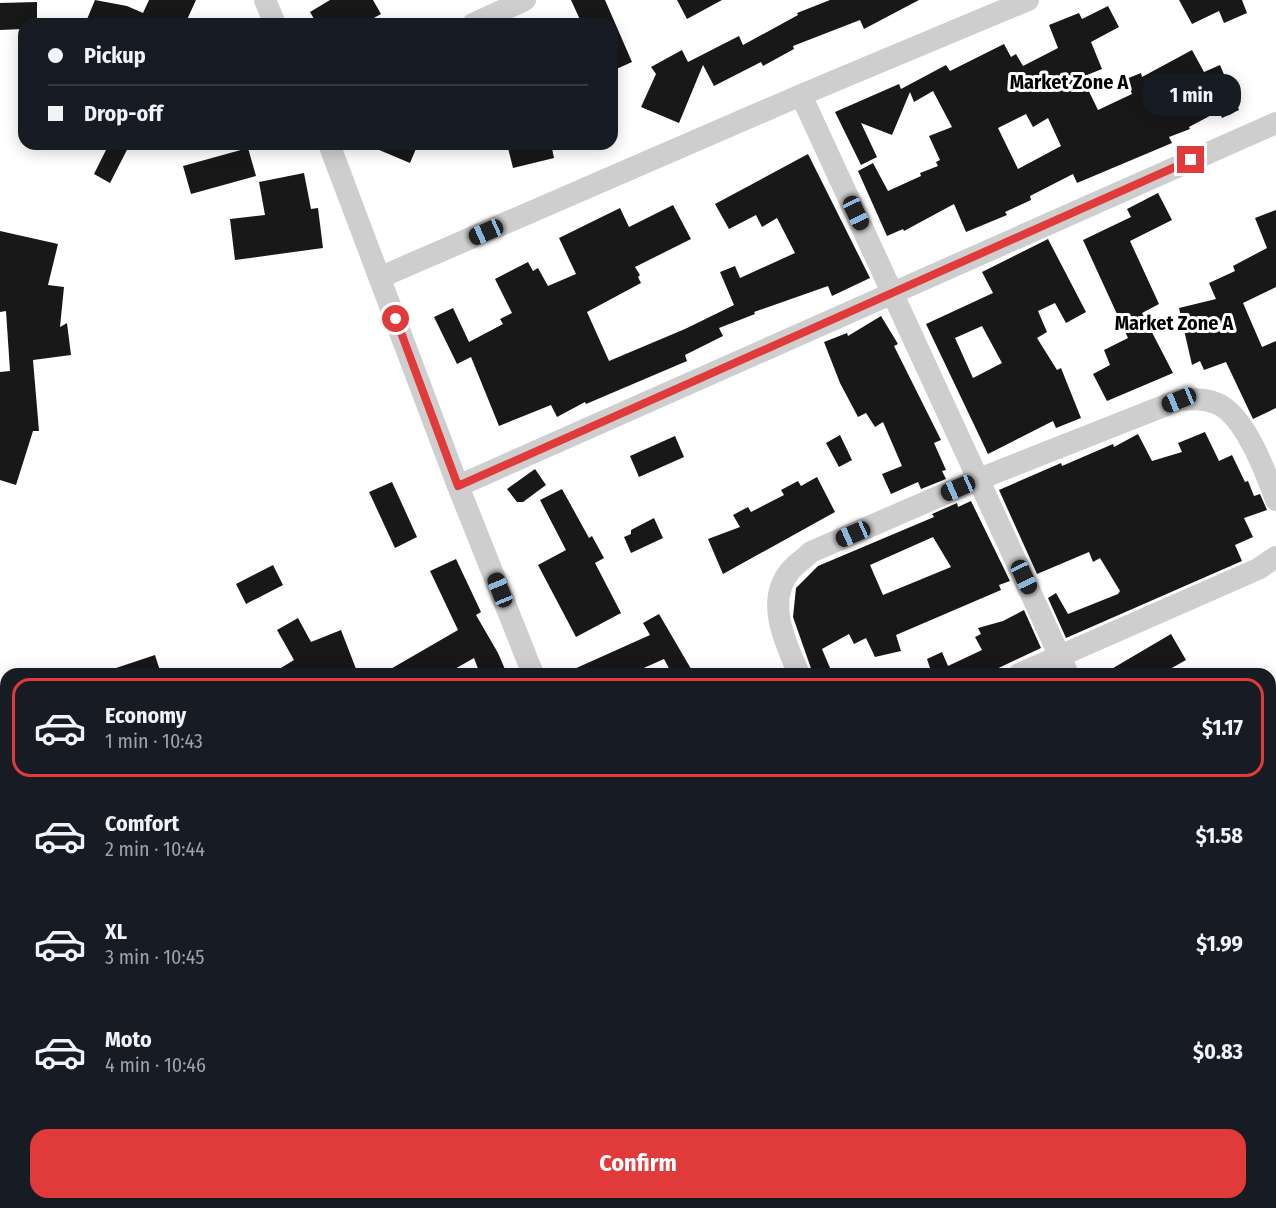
<!DOCTYPE html>
<meta charset="utf-8">
<style>
:root{--surface:#171b24;--page:#20242c;--text:#f1f3f6;--muted:#9ea1a6;--line:#363941;--accent:#e13a3b}
body{margin:0;font-family:"Fira Sans Condensed",sans-serif;background:var(--page);color:var(--text);height:100vh;display:flex;flex-direction:column;font-size:22px;white-space:nowrap}
*{box-sizing:border-box;margin:0}
p{font-size:20px;color:var(--muted)}
.icon{flex:none;width:33px;height:33px;fill:none;stroke:currentColor;stroke-width:2;stroke-linecap:round;stroke-linejoin:round}
.map{position:relative;flex:1;overflow:hidden}
.panel{position:absolute;left:0px;top:668px;width:1276px;height:542px;display:flex;flex-direction:column;background:var(--surface);border-radius:18px 18px 0 0;box-shadow:0 3px 15px #0003}
.panel>*{flex:none}
.guide{position:absolute;left:18px;top:18px;width:600px;height:132px;border-radius:18px;box-shadow:0 3px 15px #0003;display:grid;align-content:center;height:132px;padding:0 30px;background:var(--surface)}
.end{position:absolute;width:27px;height:27px;margin:-14px;border:8px solid #e13a3b;background:#fff;box-shadow:0 0 0 3px #fff}
.from{border-radius:50%}
.bubble{position:absolute;height:42px;border-radius:18px;background:var(--surface);box-shadow:0 3px 15px #0003;font-size:20px;font-weight:700;line-height:42px;text-align:center}
.car{position:absolute;width:18px;height:36px;margin:-18px -9px;border-radius:8px;box-shadow:0 0 4px 2px #0007;background:linear-gradient(#222 24%,#8ab4d8 0 40%,#222 0 76%,#8ab4d8 0 86%,#222 0)}
.guide b{display:flex;align-items:center;gap:21px;height:57px;font-size:22px}
.guide b+b{border-top:2px solid var(--line)}
.guide i{width:15px;height:15px;background:var(--text)}
ul{padding:10px 0 0;list-style:none}
li{display:flex;align-items:center;gap:18px;height:99px;margin:0 12px 9px;padding:0 18px;border:3px solid transparent;border-radius:18px}
li div{flex:1}
li b{display:block;font-size:22px}
li em{font-style:normal;font-weight:700}
li.selected{border-color:var(--accent)}
li>.icon{width:54px;height:54px;stroke-width:1.5}
.button{display:flex;gap:12px;margin-top:auto;padding:12px 30px}
.button a{flex:1;height:69px;border-radius:18px;background:var(--accent);color:#fff;font-size:24px;font-weight:700;line-height:69px;text-align:center}
.map>svg:first-child{display:block}
</style>
<div class="map">
<svg width="1276" height="1208" viewBox="0 0 1276 1208">
<rect width="100%" height="100%" fill="#fff"/>
<path fill="#181818" fill-rule="evenodd" d="M95 0 127 6 143 13 149 0H196L185 24H85Z
M330 0H373L381 14 363 24H317L310 12Z
M571 0H605L632 62 612 71V24H582Z
M677 0H722L687 19Z
M830 0H919L864 29 860 20 793 46 794 49 763 66 761 62 714 86 703 65 679 123 641 107 656 74 651 67 682 50 688 62 739 36 743 45 798 15 797 13Z
M1179 0H1242L1247 13 1224 23 1219 11 1192 24Z
M37 2V24H24V29L0 30V3Z
M1108 6 1119 27 1091 42 1102 69 1082 77 1098 110 1132 94 1126 79 1141 73 1142 77 1192 50 1204 72 1220 65 1239 110 1222 118 1219 111 1189 127 1190 129 1169 137 1172 143 1077 183 1073 174 1030 196 1031 200 1005 212 1007 215 966 232 954 204 904 231 903 229 887 236 858 171 873 163 888 191 921 176 920 173 938 166 936 162 940 160 929 136 952 127 933 91 914 102 910 92 892 135 861 123 877 157 861 165 835 112 899 84 901 89 946 65 950 71 1004 44 1011 57 1016 54 1023 66 1058 48 1049 25 1079 13 1082 19ZM1026 114 1033 127 1048 118 1061 146 1018 169 998 128Z
M109 144H130L110 183 94 174Z
M365 144H418L410 163Z
M507 144H551L554 158 513 168Z
M248 148 256 176 191 194 183 166Z
M808 154 870 278 832 296 828 286 754 312 755 314 719 328 723 336 685 355 687 361 586 404 585 402 557 417 551 405 499 426 471 357 457 364 434 317 453 308 469 342 503 324 500 319 512 313 495 279 528 262 533 271 538 268 548 286 576 274 559 238 620 208 629 227 673 205 691 239 635 267 640 275 638 277 641 283 587 312 609 361 685 329 734 305 720 272 735 266 740 278 795 253 777 218 762 227 756 215 729 229 715 204Z
M304 173 311 209 318 208 323 248 235 260 230 219 265 215 259 182Z
M1158 193 1172 220 1130 241 1159 304 1142 313 1173 373 1107 401 1093 374 1110 365 1104 350 1128 338 1083 240 1131 217 1127 209Z
M1276 210V287L1243 303 1262 347 1276 341V408L1253 419 1226 362 1204 370 1200 361 1192 365 1179 308 1216 299 1209 283 1235 271 1233 266 1267 248 1255 218Z
M0 231 58 244 48 285 64 287 60 327 67 323 71 355 33 360 39 431H33L16 485 0 480V372L10 371 6 311 0 312Z
M1048 239 1086 312 1066 323 1055 303 1038 311 1047 332 1037 338 1057 370 1061 368 1081 418 1056 428 1053 421 988 454 926 324 993 293 982 272ZM982 326 1002 363 973 378 955 338Z
M881 316 898 344 894 346 941 440 934 443 946 470 942 471 946 479 921 489 918 482 891 494 882 474 902 466 883 422 875 427 866 413 858 417 840 383 824 342 847 333 848 336Z
M1205 432 1219 461 1232 455 1245 482 1248 481 1254 496 1260 494 1267 510 1244 518 1253 537 1235 545 1242 561 1066 638 1048 598 1056 593 1068 614 1118 594 1120 591 1100 558 1093 562 1089 552 1037 574 999 490 1061 463 1062 466 1113 444 1114 447 1138 434 1152 461 1182 452 1178 443Z
M840 435 852 460 839 467 826 443Z
M675 436 684 457 639 477 630 456Z
M535 469 546 485 523 502H517L507 489Z
M817 477 835 512 723 574 708 539 740 527 733 515 748 507 751 512 784 495 781 490 798 481 801 486Z
M392 482 417 537 395 548 369 492Z
M562 489 589 538 592 536 604 558 595 563 621 613 576 637 538 565 566 550 540 500Z
M971 501 1010 581 999 585 1001 590 896 635 901 651 875 657 866 638 854 644 849 634 822 649 830 668 813 674 793 617 796 588 818 566 934 517 932 514 957 503 958 507ZM933 537 951 567 883 595 870 565Z
M654 518 663 538 631 553 624 537 631 534V530Z
M456 559 481 612 476 615 498 653 507 674H480L474 658 446 674H382L458 630 430 571Z
M273 565 283 585 246 604 236 584Z
M1024 610 1041 648 986 674H932L927 659 942 652 948 666 982 650 975 637 981 634 978 628 1003 621Z
M659 614 694 674H672L664 659 630 674H563L650 635 643 623Z
M298 618 311 642 341 630 358 674H271L294 660 277 630Z
M1171 634 1186 660 1161 674H1103Z
M155 655 161 674H110V670Z"/>
<g fill="none" stroke-linecap="round" stroke-linejoin="round">
<path stroke="#cecece" stroke-width="22" d="M265 0 275 24
M473 24 525 0
M801 95 1068 674
M329 144 458 486 533 674
M381 277 801 95 1028 0
M458 486 1276 123
M799 674C785 642 765 601 790 571 796 564 805 558 811 552L979 479 1179 400C1192 399 1207 398 1220 405 1246 419 1266 473 1276 500
M1019 674 1258 569 1276 557
M1270 808 1276 805
M0 917 6 923
M0 993 6 990
M1270 1028 1276 1026
M1270 1149 1276 1162
M37 1203 38 1208
M279 1203 281 1208
M503 1203 505 1208
M744 1203 746 1208
M856 1208 868 1203"/>
</g>
<g fill="none" stroke-linecap="round" stroke-linejoin="round">
<path stroke="#e13a3b" stroke-width="8" d="M396 319 458 486 1191 160"/>
</g>
<g text-anchor="middle" dominant-baseline="central" stroke-width="6" stroke-linejoin="round" paint-order="stroke">
<g font-size="20" font-weight="bold" fill="#000" stroke="#fff">
<text x="1069" y="82">Market Zone A</text>
<text x="1174" y="323">Market Zone A</text>
</g>
</g>
</svg>
<i class="end from" style="left:396px;top:319px"></i>
<i class="end" style="left:1191px;top:160px"></i>
<div class="bubble" style="left:1142px;top:74px;width:99px">1 min</div>
<i class="car" style="left:856px;top:213px;rotate:155deg"></i>
<i class="car" style="left:486px;top:232px;rotate:246deg"></i>
<i class="car" style="left:1179px;top:400px;rotate:248deg"></i>
<i class="car" style="left:958px;top:488px;rotate:246deg"></i>
<i class="car" style="left:853px;top:534px;rotate:246deg"></i>
<i class="car" style="left:1024px;top:577px;rotate:155deg"></i>
<i class="car" style="left:500px;top:590px;rotate:338deg"></i>
<div class="guide">
<b><i class="from"></i>Pickup</b>
<b><i></i>Drop-off</b>
</div>
<section class="panel">
<ul>
<li class="selected"><svg class="icon" aria-label="car" viewBox="0 0 24 24"><path d="M5 17H2v-5l4-1 3-4h7l3 4 3 1v5h-3M9 17h6M6 11h13"/><circle cx="7" cy="17" r="2"/><circle cx="17" cy="17" r="2"/></svg><div><b>Economy</b><p>1 min · 10:43</p></div><em>$1.17</em></li>
<li><svg class="icon" aria-label="car" viewBox="0 0 24 24"><path d="M5 17H2v-5l4-1 3-4h7l3 4 3 1v5h-3M9 17h6M6 11h13"/><circle cx="7" cy="17" r="2"/><circle cx="17" cy="17" r="2"/></svg><div><b>Comfort</b><p>2 min · 10:44</p></div><em>$1.58</em></li>
<li><svg class="icon" aria-label="car" viewBox="0 0 24 24"><path d="M5 17H2v-5l4-1 3-4h7l3 4 3 1v5h-3M9 17h6M6 11h13"/><circle cx="7" cy="17" r="2"/><circle cx="17" cy="17" r="2"/></svg><div><b>XL</b><p>3 min · 10:45</p></div><em>$1.99</em></li>
<li><svg class="icon" aria-label="car" viewBox="0 0 24 24"><path d="M5 17H2v-5l4-1 3-4h7l3 4 3 1v5h-3M9 17h6M6 11h13"/><circle cx="7" cy="17" r="2"/><circle cx="17" cy="17" r="2"/></svg><div><b>Moto</b><p>4 min · 10:46</p></div><em>$0.83</em></li>
</ul>
<div class="button"><a>Confirm</a></div>
</section>
</div>
